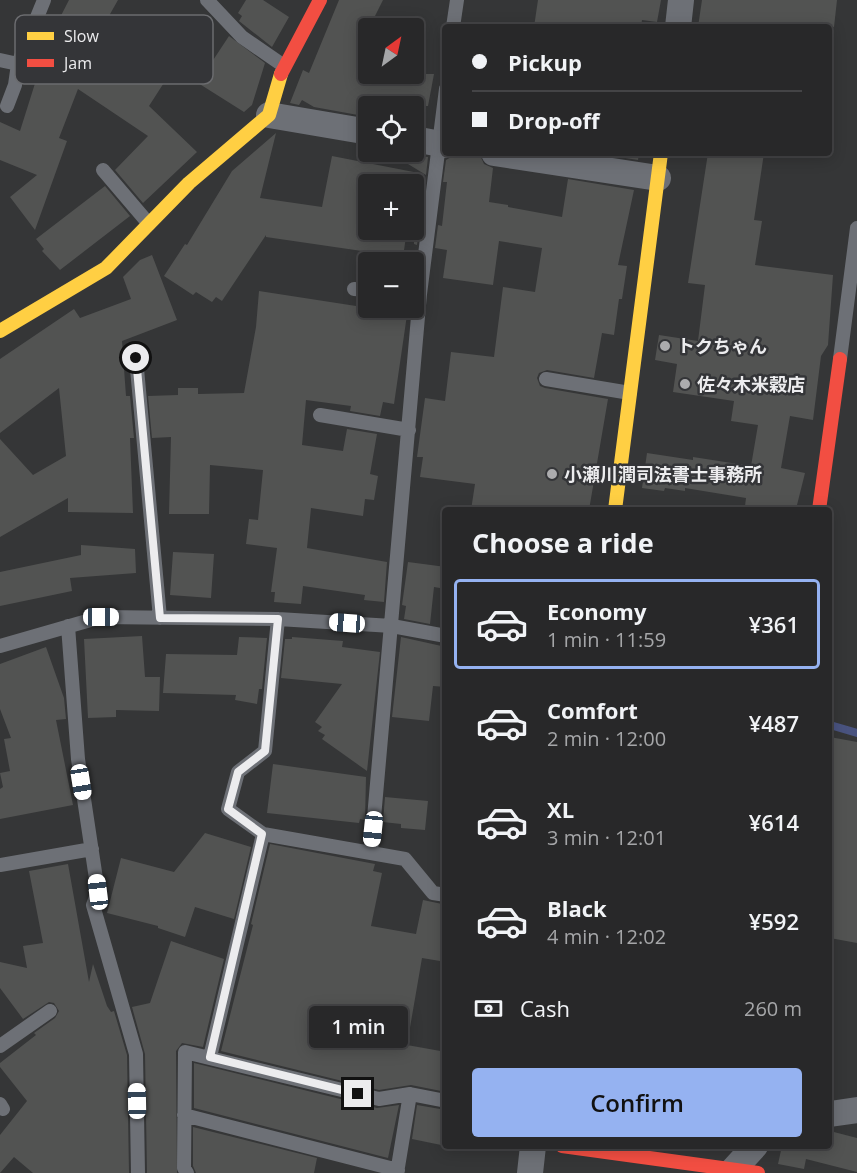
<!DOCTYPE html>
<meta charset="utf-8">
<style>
:root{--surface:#282829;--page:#343435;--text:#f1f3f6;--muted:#a5a6a8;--line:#444446;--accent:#95b2f1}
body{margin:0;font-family:"Open Sans","Noto Sans JP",sans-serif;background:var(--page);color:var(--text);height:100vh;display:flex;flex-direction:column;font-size:22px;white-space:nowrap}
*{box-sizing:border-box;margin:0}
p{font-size:20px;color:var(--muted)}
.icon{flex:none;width:33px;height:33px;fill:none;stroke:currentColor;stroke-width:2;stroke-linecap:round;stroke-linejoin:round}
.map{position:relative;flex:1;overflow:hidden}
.sheet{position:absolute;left:442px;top:507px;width:390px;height:642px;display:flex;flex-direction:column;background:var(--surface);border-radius:6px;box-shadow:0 3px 15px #0003,0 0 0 2px var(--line)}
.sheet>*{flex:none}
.top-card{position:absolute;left:442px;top:24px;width:390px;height:132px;border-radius:6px;box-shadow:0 3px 15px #0003,0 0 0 2px var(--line);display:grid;align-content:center;height:132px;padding:0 30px;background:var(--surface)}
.needle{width:39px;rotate:33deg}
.controls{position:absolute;left:358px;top:18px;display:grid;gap:12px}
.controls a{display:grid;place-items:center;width:66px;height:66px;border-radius:6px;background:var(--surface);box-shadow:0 3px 15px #0003,0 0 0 2px var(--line);font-size:30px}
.end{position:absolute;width:27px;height:27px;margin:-14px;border:8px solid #ececee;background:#111;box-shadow:0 0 0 3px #111}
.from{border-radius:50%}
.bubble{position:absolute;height:42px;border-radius:6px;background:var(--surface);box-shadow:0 3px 15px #0003,0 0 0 2px var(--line);font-size:20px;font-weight:600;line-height:42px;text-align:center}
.car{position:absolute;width:18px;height:36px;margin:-18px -9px;border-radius:8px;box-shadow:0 0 4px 2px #0007;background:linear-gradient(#fff 24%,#345 0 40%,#fff 0 76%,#345 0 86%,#fff 0)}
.top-card b{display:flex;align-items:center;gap:21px;height:57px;font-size:22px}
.top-card b+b{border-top:2px solid var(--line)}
.top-card i{width:15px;height:15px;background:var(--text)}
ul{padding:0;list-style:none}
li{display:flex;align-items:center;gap:18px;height:90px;margin:0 12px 9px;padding:0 18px;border:3px solid transparent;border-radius:6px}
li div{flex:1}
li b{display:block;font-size:22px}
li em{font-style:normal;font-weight:600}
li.selected{border-color:var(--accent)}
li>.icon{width:54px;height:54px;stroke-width:1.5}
h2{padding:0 30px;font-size:27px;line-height:72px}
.pay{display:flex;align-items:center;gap:15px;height:66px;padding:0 30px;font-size:22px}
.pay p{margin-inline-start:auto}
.cta{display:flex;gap:12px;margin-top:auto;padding:12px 30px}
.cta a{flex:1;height:69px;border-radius:6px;background:var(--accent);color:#111;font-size:24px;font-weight:600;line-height:69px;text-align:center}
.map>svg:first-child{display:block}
</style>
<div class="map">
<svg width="857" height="1173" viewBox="0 0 857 1173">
<rect width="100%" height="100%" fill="#353637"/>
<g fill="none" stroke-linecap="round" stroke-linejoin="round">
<path stroke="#49537f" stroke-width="8" d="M830 725 857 733"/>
</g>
<path fill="#525352" d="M69 0H118L101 30 105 32 103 37 167 78 149 106 197 152 143 203 115 170 148 136 78 89 59 138 67 141 35 230 10 197 37 175 0 160V122L20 131 49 39Z
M246 0H263L289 17 272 47 239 21 242 16 238 13Z
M339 0H383L369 28V74H434L428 106H369V117L314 107 302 100 299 105 290 103 303 70 309 73Z
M538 0H661L657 22 642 20 641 27H534Z
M702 0H837L834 27H698Z
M229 36 265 63 252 105 244 112 198 83Z
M276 133 260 198 322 207 332 156 424 174 423 184H369V230H407L403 257 266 237V235L222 301 216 297 212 302 196 292 193 295 164 276 185 244 187 245 232 171Z
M390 153 428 157 426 175Z
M458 153H479L484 164 493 168 489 202 508 205V207L562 217 568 179 634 190 618 265 627 266 622 299H619L614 335 602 333 594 378 547 370 539 373 537 378 540 386 545 388 608 399 589 510H471L475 484 420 477 423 457H417L425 398 445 401 451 352 494 357 503 287 535 292 542 248 499 241 493 285 443 278 447 250 435 248 438 225 442 226 447 182H443L446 160Z
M594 153H639L638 160Z
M708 153H764L754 220 762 221 755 265 833 275 828 345 821 356 813 420 790 416 781 468 805 473 796 509 781 506 780 510H771L745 506 746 498 685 488V491L665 488 664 491 642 488 647 453 693 460V457L751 466 758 425 731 421 734 401 673 392 677 364 655 360 659 335 698 341 705 285 688 283Z
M105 186 130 216 60 270 42 251 44 249 36 239Z
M414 221 420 222 417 245 414 244Z
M152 255 177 320 122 341 126 396H130L134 438H130L133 513 68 512V498L0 537V439L33 475 66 456 59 388 0 433V359L74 309 80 318 131 299 123 277 140 260Z
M259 291 369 308H408L394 404 383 402 380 416 350 411 351 406 306 400 302 445 343 451 347 429 377 434 370 474 378 476 374 500 365 499 363 516 311 508 307 548 387 562 384 602 364 600 365 595 303 586 301 604 274 602 275 592H271L277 548 246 544 249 519 258 520 263 470 210 465 209 514H169L171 437 152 438 148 396 178 395V388H198V394L244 393 256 327Z
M81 545 135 549 136 573 70 578 72 591 0 606V572L81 555Z
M173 552 214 554 211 598 170 595Z
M408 562 446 567V589L434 587 430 624 404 619 406 606 402 605Z
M142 636 145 677H160L159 711 116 710V717L88 718 84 639Z
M239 637 267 638 262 689H259L257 704 235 700 236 695 163 693 166 654 237 655Z
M292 637 343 641 342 647 380 652 367 771 322 739 325 735 318 731 322 727 315 722 342 684 281 678 285 639H292Z
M401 637 446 647V687L433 686 429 721 392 717Z
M46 647 64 698 66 719 56 720 73 805 0 819V789L3 787 0 773 10 771 4 739 11 738 0 709V664Z
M830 737 857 742V943L830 938Z
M273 764 366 777 365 820 360 819 359 823 267 813Z
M385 797 428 801 425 830 401 828V824L383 822Z
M205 833 251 847 234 919 195 907 185 937 158 928V926L107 913 121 858 174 872Z
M270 844 375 864 373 871 382 873 371 926 416 934 423 900 442 904V908L446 909V962L422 958 407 1045 446 1052V1092L411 1085 379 1090 221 1051 253 925 251 924Z
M68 864 89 982 93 964 107 1006 111 1012 114 1011 127 1055 129 1173H33L14 1157 0 1173V1135L27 1101 0 1067V1063L36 1035 34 1033 55 1018 59 1011 54 1003 49 1002 23 1019 0 988V962L27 968 23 946 43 943 29 871Z
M171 941 224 959 203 1047 182 1043 176 1051 177 1173H147L145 1054 132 1007 150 1003Z
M194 1063 377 1108 399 1105 388 1158 194 1108Z
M417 1105 446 1110V1146L412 1139Z
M193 1127 317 1158 314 1173H196L193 1166Z
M830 1131 857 1138V1172L806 1159 804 1169 778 1164 782 1146H830Z"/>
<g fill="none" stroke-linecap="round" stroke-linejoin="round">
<path stroke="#6d7076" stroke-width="14" d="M207 0 242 37 284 66
M453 27 457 0
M0 60 18 64 44 0
M7 106 15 85 18 64
M103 170 149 224
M354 289 369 290
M136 358 160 618
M840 359 857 228
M546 379 630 393
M320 415 409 430
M68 626 78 759 98 892 93 905 136 1054 138 1173
M0 646 101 617 278 619 392 626 446 636
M263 834 405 859 433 893 446 895
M371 852 420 294 446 89
M0 865 92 849
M0 1046 50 1011
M210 1057 263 834 228 809 238 772 265 751 278 619
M0 1104 3 1109
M184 1115 398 1170
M187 1173 184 1168 185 1052 379 1099 410 1094 446 1101
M397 1173 410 1094"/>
<path stroke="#6d7076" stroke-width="26" d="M678 27 681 0
M269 115 369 132
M414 139 446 145
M494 153 658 178
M830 1114 857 1110
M733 1170 755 1146
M530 1173 533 1146"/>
<path stroke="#ffcf43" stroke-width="14" d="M0 331 106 268 189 183 269 115 281 74
M615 510 661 153"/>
<path stroke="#f24e42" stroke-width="14" d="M281 74 320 0
M819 510 840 359
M562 1146 758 1173"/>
</g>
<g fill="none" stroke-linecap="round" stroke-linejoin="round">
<path stroke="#ececee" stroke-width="8" d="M136 358 160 618 278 619 265 751 238 772 228 809 262 834 210 1057 358 1094"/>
</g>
<g fill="#acacae" stroke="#343538" stroke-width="2">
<circle cx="665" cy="346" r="6"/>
<circle cx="685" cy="384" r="6"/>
<circle cx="552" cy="474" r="6"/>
</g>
<g text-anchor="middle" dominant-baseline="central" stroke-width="5" stroke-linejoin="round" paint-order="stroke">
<g font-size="18" font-weight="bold" fill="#ececee" stroke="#343538" text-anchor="start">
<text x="677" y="346">トクちゃん</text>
<text x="697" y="384">佐々木米穀店</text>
<text x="564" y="474">小瀬川潤司法書士事務所</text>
</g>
</g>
<rect x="15" y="15" width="198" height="69" rx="9" fill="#343538" stroke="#6b6c6f" stroke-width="1.5"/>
<rect x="27" y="32" width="27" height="8" fill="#ffcf43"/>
<rect x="27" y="59" width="27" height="8" fill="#f24e42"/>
<g font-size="16" fill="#ececee">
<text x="64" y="42">Slow</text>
<text x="64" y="69">Jam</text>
</g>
</svg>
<div class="controls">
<a><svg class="needle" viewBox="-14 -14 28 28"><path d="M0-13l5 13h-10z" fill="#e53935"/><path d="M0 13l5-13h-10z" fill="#a5a6a8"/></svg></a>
<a><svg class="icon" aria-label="locate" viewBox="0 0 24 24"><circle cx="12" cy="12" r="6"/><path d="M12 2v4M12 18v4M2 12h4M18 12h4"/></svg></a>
<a>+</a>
<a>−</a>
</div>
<i class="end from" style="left:136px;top:358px"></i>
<i class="end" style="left:358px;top:1094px"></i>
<div class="bubble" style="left:309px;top:1006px;width:99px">1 min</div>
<i class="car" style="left:101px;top:617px;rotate:90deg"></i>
<i class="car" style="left:347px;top:623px;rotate:274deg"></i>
<i class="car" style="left:81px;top:782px;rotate:171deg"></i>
<i class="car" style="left:373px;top:829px;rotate:186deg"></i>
<i class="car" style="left:98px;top:892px;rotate:353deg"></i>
<i class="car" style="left:137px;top:1101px;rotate:359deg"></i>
<div class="top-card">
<b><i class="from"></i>Pickup</b>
<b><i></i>Drop-off</b>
</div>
<section class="sheet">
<h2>Choose a ride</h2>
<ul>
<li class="selected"><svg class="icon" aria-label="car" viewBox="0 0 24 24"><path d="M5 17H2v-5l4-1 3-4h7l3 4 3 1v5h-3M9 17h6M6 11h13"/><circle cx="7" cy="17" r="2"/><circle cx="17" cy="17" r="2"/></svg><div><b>Economy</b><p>1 min · 11:59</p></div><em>¥361</em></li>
<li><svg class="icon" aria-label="car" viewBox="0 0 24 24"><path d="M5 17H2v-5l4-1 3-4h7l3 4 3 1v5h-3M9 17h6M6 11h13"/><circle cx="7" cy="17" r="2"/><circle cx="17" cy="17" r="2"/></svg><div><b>Comfort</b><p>2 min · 12:00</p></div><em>¥487</em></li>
<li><svg class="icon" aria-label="car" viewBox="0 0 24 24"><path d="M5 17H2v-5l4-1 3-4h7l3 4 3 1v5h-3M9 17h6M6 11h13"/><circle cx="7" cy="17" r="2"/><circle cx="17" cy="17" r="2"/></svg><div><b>XL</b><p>3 min · 12:01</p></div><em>¥614</em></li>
<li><svg class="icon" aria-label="car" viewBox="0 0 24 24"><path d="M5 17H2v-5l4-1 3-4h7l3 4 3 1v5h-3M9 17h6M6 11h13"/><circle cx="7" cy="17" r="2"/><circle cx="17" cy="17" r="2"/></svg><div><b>Black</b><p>4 min · 12:02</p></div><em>¥592</em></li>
</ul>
<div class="pay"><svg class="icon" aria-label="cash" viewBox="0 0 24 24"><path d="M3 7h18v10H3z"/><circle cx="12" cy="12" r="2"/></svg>Cash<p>260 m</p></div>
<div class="cta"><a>Confirm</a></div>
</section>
</div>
